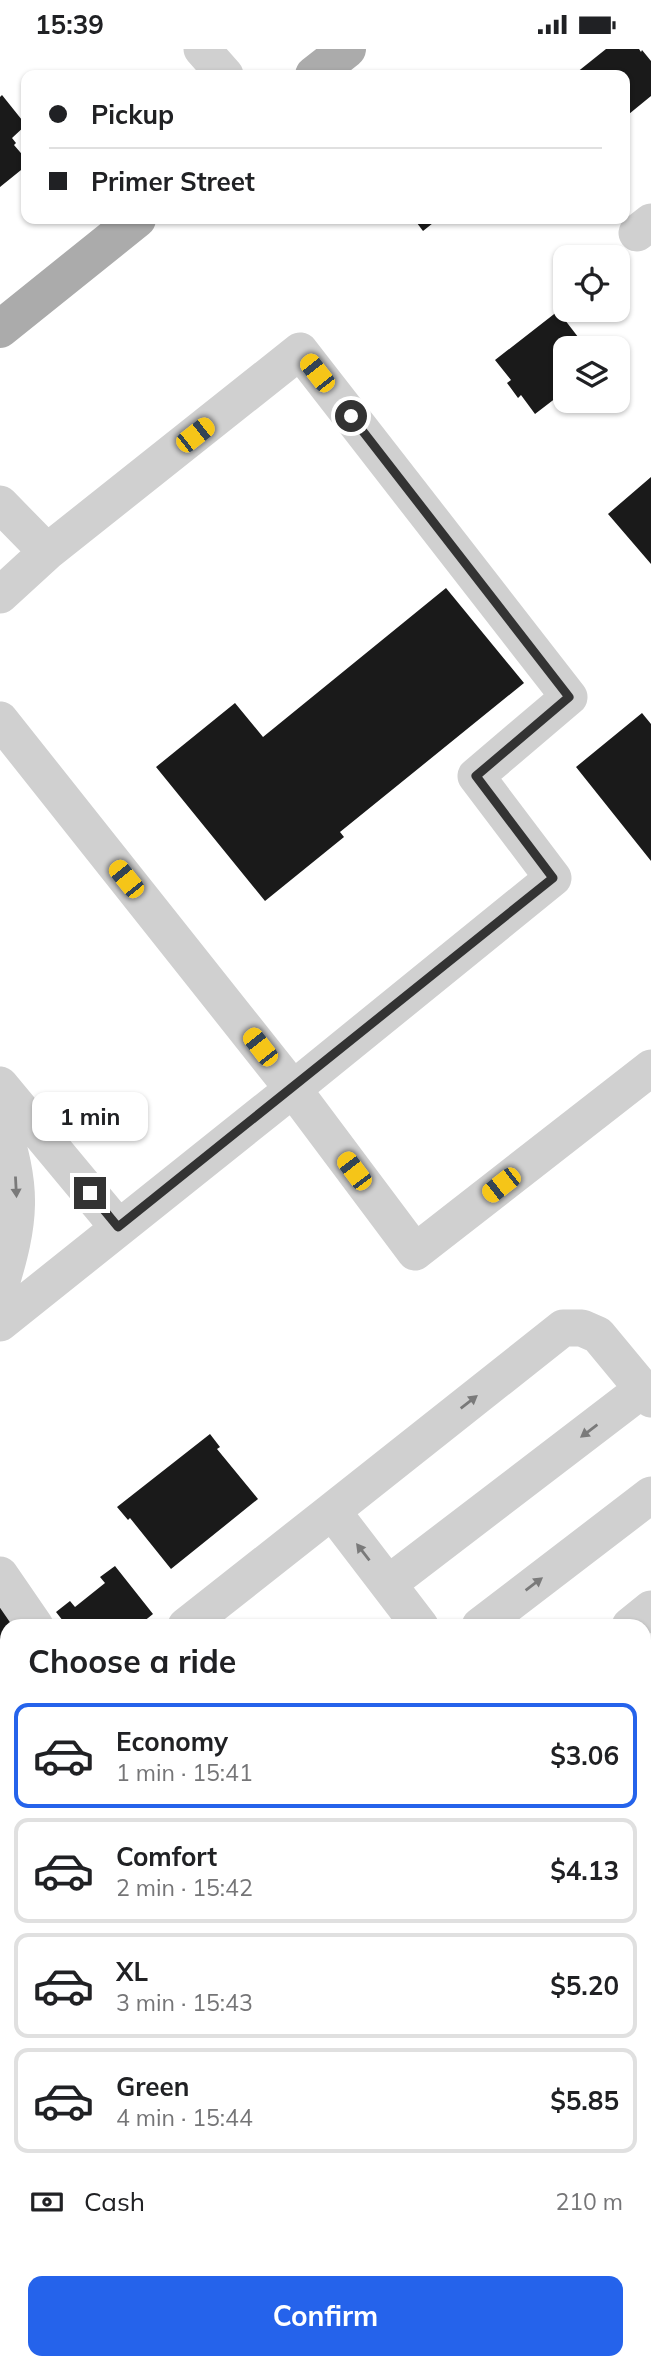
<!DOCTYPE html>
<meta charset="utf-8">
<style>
:root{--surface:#fff;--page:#f6f6f6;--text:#202124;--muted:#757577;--line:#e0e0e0;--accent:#2563eb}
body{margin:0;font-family:Mulish,sans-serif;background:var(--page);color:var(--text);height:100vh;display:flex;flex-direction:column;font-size:26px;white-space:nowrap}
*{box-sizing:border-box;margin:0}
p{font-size:23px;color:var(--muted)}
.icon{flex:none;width:38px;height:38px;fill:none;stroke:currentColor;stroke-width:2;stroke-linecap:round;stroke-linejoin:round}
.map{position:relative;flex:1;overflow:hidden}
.details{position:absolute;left:0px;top:1570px;width:651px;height:751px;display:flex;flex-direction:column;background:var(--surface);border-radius:21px 21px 0 0;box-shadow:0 2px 5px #0004}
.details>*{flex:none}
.guide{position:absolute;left:21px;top:21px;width:609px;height:154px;border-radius:14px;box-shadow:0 2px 5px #0004;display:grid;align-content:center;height:154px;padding:0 28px;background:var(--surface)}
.controls{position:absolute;left:553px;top:196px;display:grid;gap:14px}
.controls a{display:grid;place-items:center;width:77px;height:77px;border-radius:14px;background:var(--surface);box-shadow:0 2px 5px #0004;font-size:35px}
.end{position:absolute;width:32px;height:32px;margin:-16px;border:9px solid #333;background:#fff;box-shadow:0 0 0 4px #fff}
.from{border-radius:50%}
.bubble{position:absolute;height:49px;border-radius:14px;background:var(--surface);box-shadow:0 2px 5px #0004;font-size:23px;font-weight:700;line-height:49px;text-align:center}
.car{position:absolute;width:21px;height:42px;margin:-21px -10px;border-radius:9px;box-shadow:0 0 5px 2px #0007;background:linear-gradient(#f5c518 24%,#345 0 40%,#f5c518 0 76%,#345 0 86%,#f5c518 0)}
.guide b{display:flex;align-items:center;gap:24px;height:66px;font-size:26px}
.guide b+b{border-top:2px solid var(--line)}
.guide i{width:18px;height:18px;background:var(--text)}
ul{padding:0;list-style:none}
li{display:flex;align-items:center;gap:21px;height:105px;margin:0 14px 10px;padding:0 14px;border:4px solid var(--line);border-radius:14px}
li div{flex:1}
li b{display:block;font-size:26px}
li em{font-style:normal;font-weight:700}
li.current{border-color:var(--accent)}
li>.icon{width:63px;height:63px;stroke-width:1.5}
h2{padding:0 28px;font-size:32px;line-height:84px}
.pay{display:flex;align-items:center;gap:18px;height:77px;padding:0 28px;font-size:26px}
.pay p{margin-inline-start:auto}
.primary-button{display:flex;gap:14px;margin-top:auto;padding:14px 28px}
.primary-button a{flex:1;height:80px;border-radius:14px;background:var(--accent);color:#fff;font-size:28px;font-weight:700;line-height:80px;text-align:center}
.status{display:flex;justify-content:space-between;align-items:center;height:49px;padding:0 35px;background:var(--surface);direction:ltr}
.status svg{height:19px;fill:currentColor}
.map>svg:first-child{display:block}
</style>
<div class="status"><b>15:39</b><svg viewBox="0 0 49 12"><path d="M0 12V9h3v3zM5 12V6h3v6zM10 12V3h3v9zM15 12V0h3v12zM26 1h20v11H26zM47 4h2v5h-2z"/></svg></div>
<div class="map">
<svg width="651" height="2320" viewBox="0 0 651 2320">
<rect width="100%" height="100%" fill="#fff"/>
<path fill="#1a1a1a" d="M606 0H639L641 3 642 1 651 12V47L629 65 625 61V26H578L576 24Z
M2 46 26 76 12 89 16 94 14 96 26 110V117L0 138V48Z
M414 170H438L423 182Z
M558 262 585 297 582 299H565V342L535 365 521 346 518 349 507 334 511 331 495 311Z
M651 428V515L608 465Z
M446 539 524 634 340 783 344 788 265 852 156 718 235 654 263 688Z
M642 664 651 675V812L576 718Z
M210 1385 220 1398 217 1400 258 1450 171 1520 130 1469 128 1471 117 1458Z
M115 1517 153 1565 138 1577H67L56 1563 70 1552 75 1558 105 1534 100 1528Z
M0 1542 25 1577H7V1600L0 1605Z
M7 1753V1854L0 1845V1759Z
M644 1974 651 1983V2217L644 2222Z
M161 2314H192L184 2320H166Z
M240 2314H384L388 2319 233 2320Z
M493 2314H518L510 2320H498Z"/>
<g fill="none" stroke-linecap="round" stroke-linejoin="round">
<path stroke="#d0d0d0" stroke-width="37" d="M202 0 225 26
M637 184 651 173
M0 455 47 503 0 546
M47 503 300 302 569 648 476 727 553 829 293 1040 415 1203 651 1019
M0 671 293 1040 0 1274
M0 1036 118 1178
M0 1072C24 1138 20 1173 0 1238
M0 1526 35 1577
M388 1535 643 1340
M186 1577 332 1462
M420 1577 332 1462 563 1279H582L598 1286 651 1350
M480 1577 651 1446
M630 1577 651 1560
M0 1659 7 1654
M0 1724 7 1718
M644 1937 651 1946
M0 1951 7 1960
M200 2320 208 2314"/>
<path stroke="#ababab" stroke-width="38" d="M314 26 347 0
M0 280 137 170
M0 2189 7 2202
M79 2314 84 2320"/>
</g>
<defs><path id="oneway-solid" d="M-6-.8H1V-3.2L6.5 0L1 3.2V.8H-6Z" transform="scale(1.75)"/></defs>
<g fill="#7a7a7a">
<use href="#oneway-solid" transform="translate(16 1138) rotate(87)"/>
<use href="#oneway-solid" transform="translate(469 1353) rotate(-38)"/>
<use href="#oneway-solid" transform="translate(589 1382) rotate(143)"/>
<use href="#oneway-solid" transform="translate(363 1503) rotate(-128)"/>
<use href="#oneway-solid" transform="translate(534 1535) rotate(-37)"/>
</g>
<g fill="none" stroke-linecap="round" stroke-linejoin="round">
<path stroke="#333" stroke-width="9" d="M90 1144 118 1178 553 829 476 727 569 648 351 367"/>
</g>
</svg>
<div class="controls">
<a><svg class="icon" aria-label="locate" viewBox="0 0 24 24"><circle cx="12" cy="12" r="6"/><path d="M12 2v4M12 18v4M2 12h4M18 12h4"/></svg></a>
<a><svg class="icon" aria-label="layers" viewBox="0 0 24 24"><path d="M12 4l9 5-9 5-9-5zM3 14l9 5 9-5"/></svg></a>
</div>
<i class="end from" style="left:351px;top:367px"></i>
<i class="end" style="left:90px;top:1144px"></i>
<div class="bubble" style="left:32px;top:1043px;width:116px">1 min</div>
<i class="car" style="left:317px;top:324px;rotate:322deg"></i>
<i class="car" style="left:195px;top:386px;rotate:52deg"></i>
<i class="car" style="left:126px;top:830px;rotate:321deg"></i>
<i class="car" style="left:260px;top:998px;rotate:322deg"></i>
<i class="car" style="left:354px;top:1122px;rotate:323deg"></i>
<i class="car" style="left:501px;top:1136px;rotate:232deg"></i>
<div class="guide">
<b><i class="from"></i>Pickup</b>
<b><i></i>Primer Street</b>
</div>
<section class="details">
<h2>Choose a ride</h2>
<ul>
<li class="current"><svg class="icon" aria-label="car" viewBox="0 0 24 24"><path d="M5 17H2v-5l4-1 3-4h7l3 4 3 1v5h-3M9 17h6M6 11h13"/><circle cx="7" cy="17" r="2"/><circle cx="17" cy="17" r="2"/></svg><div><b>Economy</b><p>1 min · 15:41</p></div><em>$3.06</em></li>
<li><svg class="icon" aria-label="car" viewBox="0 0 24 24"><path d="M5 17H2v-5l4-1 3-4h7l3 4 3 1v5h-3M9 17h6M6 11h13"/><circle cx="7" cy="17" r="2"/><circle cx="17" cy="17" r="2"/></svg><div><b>Comfort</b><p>2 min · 15:42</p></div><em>$4.13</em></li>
<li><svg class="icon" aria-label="car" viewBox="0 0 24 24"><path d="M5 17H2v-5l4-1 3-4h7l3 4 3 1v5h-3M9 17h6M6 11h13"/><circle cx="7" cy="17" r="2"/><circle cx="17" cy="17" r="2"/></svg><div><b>XL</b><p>3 min · 15:43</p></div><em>$5.20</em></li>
<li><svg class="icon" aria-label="car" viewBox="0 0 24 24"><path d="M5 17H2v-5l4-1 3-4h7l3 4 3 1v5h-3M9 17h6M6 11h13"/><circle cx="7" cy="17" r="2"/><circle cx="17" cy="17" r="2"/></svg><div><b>Green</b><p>4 min · 15:44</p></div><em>$5.85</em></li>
</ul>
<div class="pay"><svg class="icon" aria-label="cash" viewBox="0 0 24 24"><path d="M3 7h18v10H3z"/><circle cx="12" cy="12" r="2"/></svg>Cash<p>210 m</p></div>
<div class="primary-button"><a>Confirm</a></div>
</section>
</div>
